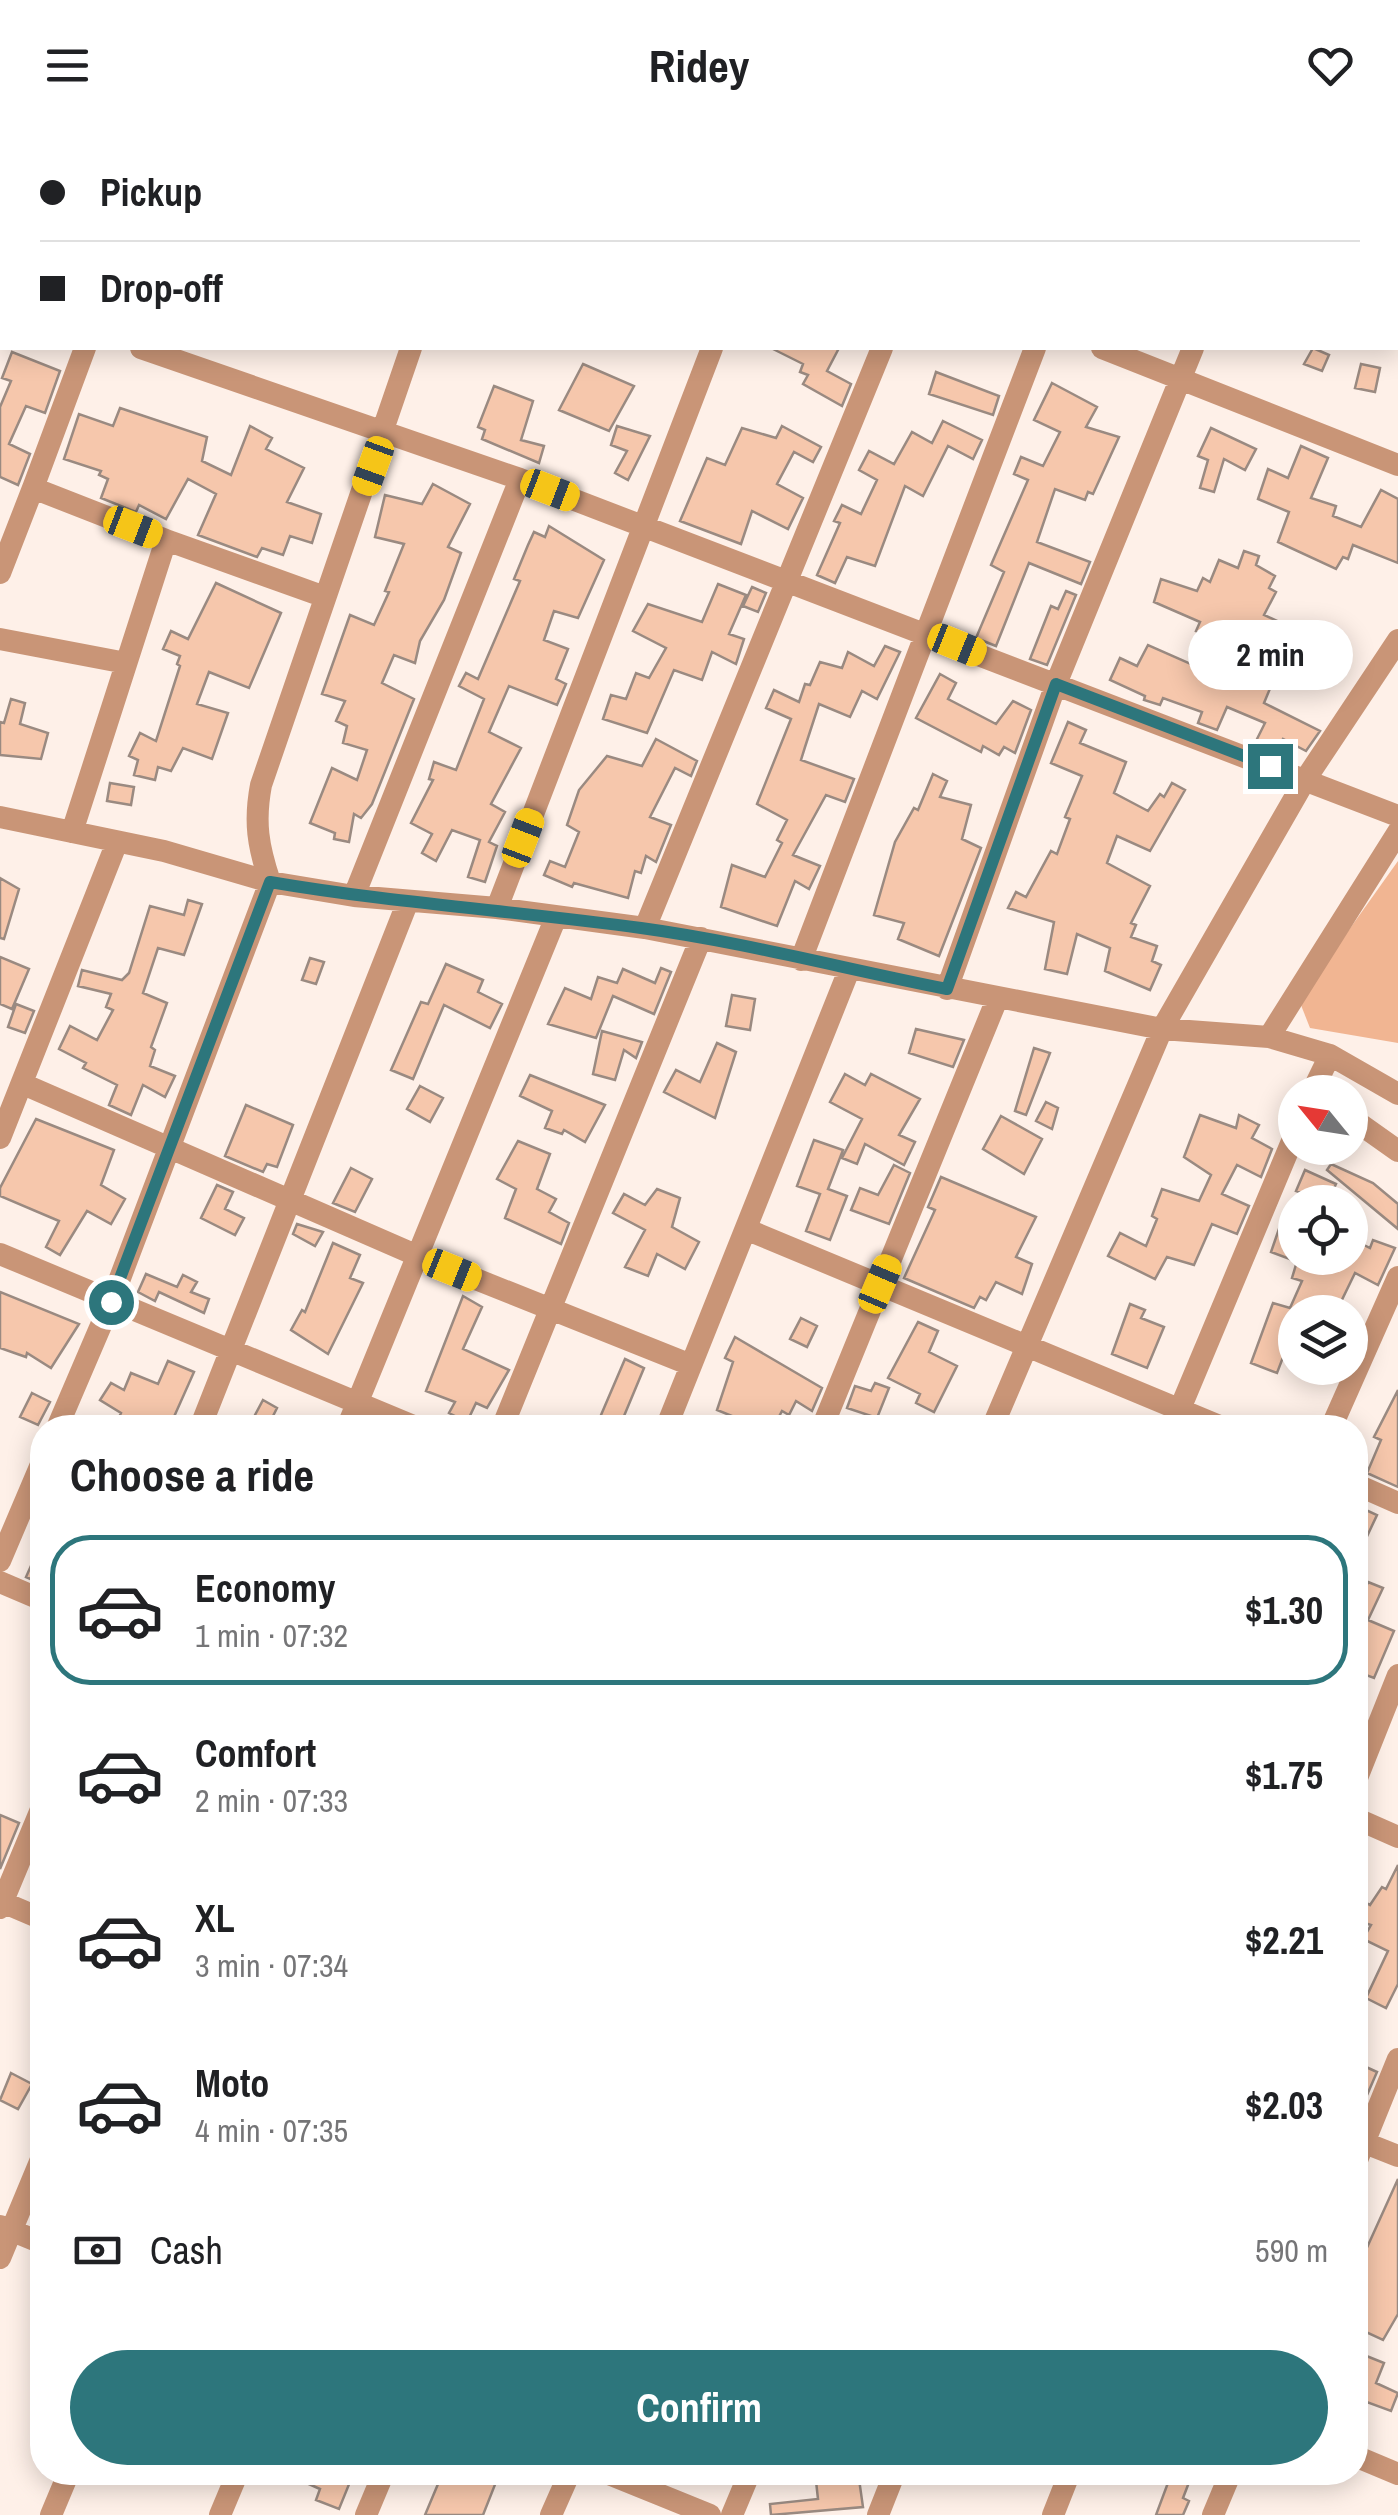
<!DOCTYPE html>
<meta charset="utf-8">
<style>
:root{--surface:#fff;--page:#f6f6f6;--text:#202124;--muted:#757577;--line:#e0e0e0;--accent:#2d767c}
body{margin:0;font-family:"Archivo Narrow",sans-serif;background:var(--page);color:var(--text);height:100vh;display:flex;flex-direction:column;font-size:38px;white-space:nowrap}
*{box-sizing:border-box;margin:0}
p{font-size:32px;color:var(--muted)}
.icon{flex:none;width:55px;height:55px;fill:none;stroke:currentColor;stroke-width:2;stroke-linecap:round;stroke-linejoin:round}
.map{position:relative;flex:1;overflow:hidden}
.side{position:absolute;left:30px;top:1285px;width:1338px;height:1070px;display:flex;flex-direction:column;background:var(--surface);border-radius:40px;box-shadow:0 5px 25px #0003}
.side>*{flex:none}
.guide{position:absolute;left:0px;top:0px;width:1400px;height:220px;box-shadow:0 5px 25px #0003;display:grid;align-content:center;height:220px;padding:0 40px;background:var(--surface)}
.needle{width:65px;rotate:300deg}
.controls{position:absolute;left:1278px;top:945px;display:grid;gap:20px}
.controls a{display:grid;place-items:center;width:90px;height:90px;border-radius:50%;background:var(--surface);box-shadow:0 5px 25px #0003;font-size:50px}
.end{position:absolute;width:45px;height:45px;margin:-22px;border:12px solid #2d767c;background:#fff;box-shadow:0 0 0 5px #fff}
.from{border-radius:50%}
.bubble{position:absolute;height:70px;border-radius:35px;background:var(--surface);box-shadow:0 5px 25px #0003;font-size:32px;font-weight:800;line-height:70px;text-align:center}
.car{position:absolute;width:30px;height:60px;margin:-30px -15px;border-radius:12px;box-shadow:0 0 8px 2px #0007;background:linear-gradient(#f5c518 24%,#345 0 40%,#f5c518 0 76%,#345 0 86%,#f5c518 0)}
.guide b{display:flex;align-items:center;gap:35px;height:95px;font-size:38px}
.guide b+b{border-top:2px solid var(--line)}
.guide i{width:25px;height:25px;background:var(--text)}
ul{padding:0;list-style:none}
li{display:flex;align-items:center;gap:30px;height:150px;margin:0 20px 15px;padding:0 20px;border:5px solid transparent;border-radius:40px}
li div{flex:1}
li b{display:block;font-size:38px}
li em{font-style:normal;font-weight:800}
li.active{border-color:var(--accent)}
li>.icon{width:90px;height:90px;stroke-width:1.5}
h2{padding:0 40px;font-size:45px;line-height:120px}
.pay{display:flex;align-items:center;gap:25px;height:110px;padding:0 40px;font-size:38px}
.pay p{margin-inline-start:auto}
.action{display:flex;gap:20px;margin-top:auto;padding:20px 40px}
.action a{flex:1;height:115px;border-radius:60px;background:var(--accent);color:#fff;font-size:40px;font-weight:800;line-height:115px;text-align:center}
header{display:flex;justify-content:space-between;align-items:center;height:130px;padding:0 40px;background:var(--surface);font-size:45px;font-weight:800}
.map>svg:first-child{display:block}
</style>
<header><svg class="icon" aria-label="menu" viewBox="0 0 24 24"><path d="M4 6h16M4 12h16M4 18h16"/></svg>Ridey<svg class="icon" aria-label="heart" viewBox="0 0 24 24"><path d="M12 20l-8-8c-3-5 5-10 8-4 3-6 11-1 8 4z"/></svg></header>
<div class="map">
<svg width="1398" height="2385" viewBox="0 0 1398 2385">
<rect width="100%" height="100%" fill="#fef0e8"/>
<path fill="#f1b592" d="M1398 731V913L1310 898 1299 870Z"/>
<path fill="#f6c7ac" stroke="#9a8a81" stroke-width="2.5" d="M771 218H839L827 241 851 254 842 276 803 254 808 245 800 242 803 234Z
M1313 218 1329 225 1322 241 1304 234Z
M12 222 60 241 45 283 26 276 9 314 30 324 18 355 0 347V277L11 251 2 248Z
M583 234 634 256 609 301 559 280Z
M1361 234 1380 238 1375 262 1355 258Z
M936 242 999 266 993 285 929 264Z
M1052 253 1097 277 1086 297 1119 307 1093 364 1088 362 1085 370 1055 359 1037 412 1090 432 1081 454 1029 433 996 516 976 508 1004 442 991 435 1028 350 1014 344 1021 327 1043 336 1060 302 1034 290Z
M494 256 533 271 521 310 544 316 539 333 482 309 485 300 478 297Z
M120 278 207 307 202 331 231 345 250 296 272 308 266 319 304 338 287 372 321 384 312 413 290 406 283 425 262 418 257 427 198 405 216 364 188 349 166 389 139 375 136 382 101 368 108 349 99 345 101 341 64 329 79 284 113 296Z
M943 291 982 310 973 329 948 316 923 366 905 356 875 436 847 427 835 453 817 445 840 393 834 391 842 375 861 384 877 350 859 340 869 321 894 334 912 302 932 313Z
M617 296 650 306 628 350 615 343 627 321 611 315Z
M782 296 821 317 813 332 794 322 777 354 803 368 788 399 752 381 741 414 680 391 707 328 725 335 742 298 776 308Z
M1211 298 1256 319 1245 340 1224 329 1214 362 1200 358 1208 330 1198 326Z
M1301 316 1328 328 1311 368 1336 376 1333 386 1361 397 1381 360 1398 369V433L1353 415 1348 429 1343 427 1336 439 1278 412 1289 382 1258 369 1268 339 1288 348Z
M433 354 470 374 448 417 461 423 444 470 420 511 415 533 394 525 382 553 414 569 372 674 361 688 354 684 349 712 334 709 335 703 310 693 332 638 357 650 367 620 343 613 347 596 336 591 345 571 322 564 350 485 374 495 389 462 385 461 404 414 375 407 385 365 422 374Z
M549 396 604 430 578 488 554 481 544 510 568 519 556 549 566 554 557 575 509 556 489 602 521 618 491 674 505 682 489 712 497 716 485 752 468 747 480 710 452 700 436 731 422 723 432 704 411 693 433 650 429 649 434 632 456 640 484 569 459 556 466 543 478 549 520 451 514 449 528 415 534 402 545 407Z
M1244 421 1259 426 1256 435 1275 446 1269 458 1276 462 1264 485 1286 495 1260 543 1274 549 1264 573 1320 601 1306 621 1283 609 1276 623 1254 615 1265 593 1227 577 1217 600 1198 593 1202 582 1163 568 1160 575 1144 570 1145 566 1110 550 1120 528 1137 536 1148 515 1211 543 1227 514 1196 501 1200 492 1154 472 1161 449 1197 461 1203 448 1210 452 1219 430 1238 438Z
M216 453 281 483 249 558 209 542 197 574 228 583 212 629 183 618 171 641 158 637 155 650 134 645 138 630 129 626 140 603 156 611 180 536 177 534 180 526 163 519 171 501 188 509Z
M718 454 746 465 729 504 744 509 736 534 712 522 702 550 674 540 647 603 603 589 611 565 626 569 636 543 649 548 666 518 633 501 648 474 702 492Z
M752 457 766 463 758 482 743 476Z
M1066 461 1076 465 1047 535 1030 529 1051 476 1058 479Z
M885 516 900 522 877 569 862 561 850 587 819 574 805 617 801 630 854 649 845 672 826 665 793 725 820 736 809 759 795 751 777 796 721 777 732 735 765 747 782 713 777 710 787 690 757 674 791 589 766 578 774 560 799 572 805 554 810 555 820 532 842 538 848 522 874 536Z
M940 544 956 553 948 569 996 594 1013 571 1031 580 1015 623 1004 617 999 625 983 616 981 622 916 588Z
M11 569 25 573 20 594 48 603 41 629 0 625V592L4 593Z
M1068 592 1086 600 1080 613 1126 632 1114 663 1148 681 1160 664 1164 667 1172 653 1185 660 1150 721 1117 706 1107 733 1150 756 1131 793 1136 795 1131 807 1157 816 1152 831 1161 835 1150 860 1105 841 1110 818 1077 804 1067 844 1045 839 1054 792 1008 778 1016 762 1026 767 1051 721 1057 724 1070 689 1065 687 1082 646 1051 633Z
M656 609 697 631 691 646 675 638 650 687 671 695 656 732 646 726 641 743 635 741 628 768 574 753 572 757 544 745 550 731 565 737 579 702 567 695 579 660 607 626 642 636Z
M933 644 947 651 940 667 971 675 962 709 981 718 939 826 898 809 904 793 874 785 895 712 914 678 918 680Z
M110 653 134 657 131 675 107 671Z
M0 748 19 759 4 809 0 808Z
M188 770 202 774 184 825 158 818 143 863 167 873 151 917 155 920 150 936 175 946 165 967 143 955 131 985 109 975 117 955 83 938 86 933 59 919 70 896 97 910 113 880 106 877 111 864 78 856 82 840 122 850 129 843 150 776 184 785Z
M0 827 29 839 12 879 0 874Z
M310 828 324 832 316 854 302 850Z
M446 834 483 850 478 862 502 874 490 898 444 875 413 949 391 940 421 872 428 874Z
M661 838 671 842 654 884 613 866 596 908 548 894 565 858 591 869 598 847 617 853 623 839 655 853Z
M732 865 755 869 750 900 726 896Z
M16 874 34 881 25 903 8 897Z
M916 899 964 910 953 937 909 923Z
M602 901 642 912 636 928 624 920 615 950 593 944Z
M717 913 736 922 715 988 664 962 676 940 700 952Z
M1034 918 1050 923 1026 985 1015 981Z
M845 944 865 955 871 944 920 969 899 1005 915 1012 904 1035 865 1014 857 1034 842 1028 862 989 830 972Z
M530 945 605 975 585 1012 564 1000 562 1004 545 998 552 981 520 966Z
M420 956 443 968 430 992 407 979Z
M1046 972 1058 978 1052 999 1036 991Z
M246 975 293 995 277 1037 267 1034 263 1042 225 1026Z
M1200 985 1236 998 1239 985 1259 995 1252 1008 1272 1019 1261 1047 1237 1035 1222 1064 1249 1076 1237 1104 1212 1094 1194 1135 1167 1127 1155 1149 1108 1126 1120 1103 1146 1116 1157 1089 1152 1086 1162 1059 1199 1071 1211 1045 1184 1027Z
M1001 986 1042 1009 1024 1044 983 1019Z
M36 989 114 1020 101 1055 125 1069 111 1094 87 1081 60 1125 46 1117 59 1091 0 1066V1058Z
M814 1010 843 1020 828 1059 847 1066 830 1110 806 1101 820 1064 797 1056Z
M518 1011 550 1024 537 1059 556 1069 549 1082 569 1093 561 1114 505 1088 516 1059 497 1049Z
M1331 1034 1373 1053 1398 1074V1099L1327 1040Z
M894 1035 910 1043 889 1094 851 1080 860 1058 878 1065Z
M351 1038 372 1049 355 1082 333 1073Z
M1305 1040 1336 1054 1328 1072 1296 1061Z
M941 1047 1036 1087 1016 1127 1032 1134 1022 1164 996 1152 986 1170 980 1167 974 1178 904 1148 935 1080 928 1077Z
M217 1055 233 1062 225 1079 244 1088 235 1105 201 1088Z
M657 1059 680 1068 672 1097 699 1112 685 1139 657 1124 648 1146 625 1137 645 1100 613 1083 624 1064 645 1075Z
M297 1094 323 1102 315 1116 293 1104Z
M1280 1096 1295 1102V1131L1271 1122Z
M1350 1108 1370 1118 1373 1110 1395 1118 1378 1155 1355 1143 1336 1182H1295V1196L1277 1243 1251 1233 1273 1173 1290 1178 1302 1151 1292 1148 1298 1128H1350Z
M333 1113 360 1125 350 1148 363 1153 328 1224 291 1200 302 1180 305 1182Z
M146 1144 177 1157 183 1145 197 1152 191 1162 209 1169 204 1183 159 1162 155 1171 138 1162Z
M0 1162 79 1194 51 1238 27 1223 26 1227 0 1218Z
M463 1166 482 1177 463 1219 509 1240 487 1278 476 1273 467 1292 449 1283 455 1272 426 1261Z
M1130 1174 1145 1180 1141 1188 1164 1197 1147 1238 1112 1224Z
M801 1188 817 1196 807 1217 790 1209Z
M918 1192 938 1201 929 1222 957 1236 934 1282 916 1273 920 1264 888 1248Z
M735 1207 822 1258 812 1281 796 1271 789 1285 782 1281 773 1298 752 1287 749 1293 717 1280 733 1232 725 1228Z
M625 1229 644 1238 619 1298H615L598 1292Z
M168 1231 194 1242 169 1298H114L121 1283 100 1270 111 1253 124 1260 131 1243 158 1254Z
M875 1253 889 1258 877 1288 847 1278 855 1256 871 1261Z
M1398 1260V1357L1367 1343 1381 1310 1374 1307Z
M32 1263 50 1272 38 1295 20 1287Z
M263 1270 277 1278 267 1298H248Z
M1355 1375 1377 1385 1355 1432Z
M42 1411V1454L26 1447Z
M1368 1452 1383 1458 1368 1490 1394 1501 1374 1548 1355 1541V1469L1360 1472Z
M0 1685 19 1693 0 1739Z
M1398 1735V1854L1386 1878 1366 1868 1388 1821 1363 1809 1371 1795 1355 1790V1766L1370 1775 1382 1757 1386 1759Z
M1355 1932 1377 1942 1367 1965 1355 1959Z
M11 1943 32 1954 18 1979 0 1970Z
M1398 2049V2184L1383 2210 1355 2197V2174L1362 2158 1355 2155V2144Z
M1364 2225 1384 2233 1376 2253 1398 2263 1391 2281 1367 2272 1357 2299 1355 2249Z
M282 2342H354L339 2379 316 2370 320 2359Z
M416 2342H487L498 2347 483 2385H425L438 2354Z
M815 2342H858L863 2377 771 2385 770 2374 818 2369Z
M1172 2342H1193L1183 2368 1189 2371 1183 2385H1156Z"/>
<g fill="none" stroke-linecap="round" stroke-linejoin="round">
<path stroke="#c99577" stroke-width="22" d="M184 0 191 2
M555 0 562 2
M1052 0 1058 2
M113 2 114 0
M265 2 266 0
M476 2 477 0
M627 2 628 0
M795 2 796 0
M962 2 963 0
M1272 2 1273 0
M0 165 2 166
M85 218 33 358 166 410
M141 218 520 349 1398 686
M1102 218 1398 335
M0 443 33 358
M0 509 126 533
M0 687 164 721 270 752 354 766 497 778 645 798 1162 899 1269 907 1330 925 1312 962
M72 702 166 410 325 467
M354 766 520 349
M497 778 712 218
M645 798 882 218
M801 830 1035 218
M947 859 1056 554 1193 218
M1269 907 1398 702
M1330 925 1398 964
M23 954 418 1126 691 1235
M1350 987 1398 1021
M0 1008 117 712
M748 1100 1224 1298
M0 1124 418 1298
M57 1298 111 1172 270 752C258 716 254 692 261 655L411 218
M200 1298 408 771
M347 1298 556 787
M502 1298 701 808
M666 1298 849 840
M822 1298 997 869
M992 1298 1162 899 1305 650 1398 510
M1172 1298 1295 1004
M1331 1298 1398 1147
M1355 1354 1398 1373
M0 1431 42 1332
M0 1452 42 1470
M1355 1653 1398 1545
M1355 1688 1398 1707
M0 1771 42 1789
M0 1778 42 1677
M1355 2009 1398 2026
M1355 2035 1398 1929
M0 2096 42 2113
M0 2128 42 2027
M1355 2326 1398 2344
M604 2342 710 2385
M51 2385 69 2342
M220 2385 238 2342
M366 2385 384 2342
M551 2385 570 2342
M732 2385 750 2342
M878 2385 895 2342
M1053 2385 1070 2342
M1213 2385 1231 2342"/>
</g>
<g fill="none" stroke-linecap="round" stroke-linejoin="round">
<path stroke="#2d767c" stroke-width="12" d="M111 1172 270 752C393 773 517 781 641 798 744 812 845 839 947 859L1056 554 1270 636"/>
</g>
</svg>
<div class="controls">
<a><svg class="needle" viewBox="-14 -14 28 28"><path d="M0-13l5 13h-10z" fill="#e53935"/><path d="M0 13l5-13h-10z" fill="#757577"/></svg></a>
<a><svg class="icon" aria-label="locate" viewBox="0 0 24 24"><circle cx="12" cy="12" r="6"/><path d="M12 2v4M12 18v4M2 12h4M18 12h4"/></svg></a>
<a><svg class="icon" aria-label="layers" viewBox="0 0 24 24"><path d="M12 4l9 5-9 5-9-5zM3 14l9 5 9-5"/></svg></a>
</div>
<i class="end from" style="left:111px;top:1172px"></i>
<i class="end" style="left:1270px;top:636px"></i>
<div class="bubble" style="left:1188px;top:490px;width:165px">2 min</div>
<i class="car" style="left:373px;top:336px;rotate:200deg"></i>
<i class="car" style="left:550px;top:360px;rotate:111deg"></i>
<i class="car" style="left:133px;top:397px;rotate:111deg"></i>
<i class="car" style="left:957px;top:515px;rotate:112deg"></i>
<i class="car" style="left:523px;top:708px;rotate:21deg"></i>
<i class="car" style="left:452px;top:1140px;rotate:112deg"></i>
<i class="car" style="left:880px;top:1154px;rotate:23deg"></i>
<div class="guide">
<b><i class="from"></i>Pickup</b>
<b><i></i>Drop-off</b>
</div>
<section class="side">
<h2>Choose a ride</h2>
<ul>
<li class="active"><svg class="icon" aria-label="car" viewBox="0 0 24 24"><path d="M5 17H2v-5l4-1 3-4h7l3 4 3 1v5h-3M9 17h6M6 11h13"/><circle cx="7" cy="17" r="2"/><circle cx="17" cy="17" r="2"/></svg><div><b>Economy</b><p>1 min · 07:32</p></div><em>$1.30</em></li>
<li><svg class="icon" aria-label="car" viewBox="0 0 24 24"><path d="M5 17H2v-5l4-1 3-4h7l3 4 3 1v5h-3M9 17h6M6 11h13"/><circle cx="7" cy="17" r="2"/><circle cx="17" cy="17" r="2"/></svg><div><b>Comfort</b><p>2 min · 07:33</p></div><em>$1.75</em></li>
<li><svg class="icon" aria-label="car" viewBox="0 0 24 24"><path d="M5 17H2v-5l4-1 3-4h7l3 4 3 1v5h-3M9 17h6M6 11h13"/><circle cx="7" cy="17" r="2"/><circle cx="17" cy="17" r="2"/></svg><div><b>XL</b><p>3 min · 07:34</p></div><em>$2.21</em></li>
<li><svg class="icon" aria-label="car" viewBox="0 0 24 24"><path d="M5 17H2v-5l4-1 3-4h7l3 4 3 1v5h-3M9 17h6M6 11h13"/><circle cx="7" cy="17" r="2"/><circle cx="17" cy="17" r="2"/></svg><div><b>Moto</b><p>4 min · 07:35</p></div><em>$2.03</em></li>
</ul>
<div class="pay"><svg class="icon" aria-label="cash" viewBox="0 0 24 24"><path d="M3 7h18v10H3z"/><circle cx="12" cy="12" r="2"/></svg>Cash<p>590 m</p></div>
<div class="action"><a>Confirm</a></div>
</section>
</div>
